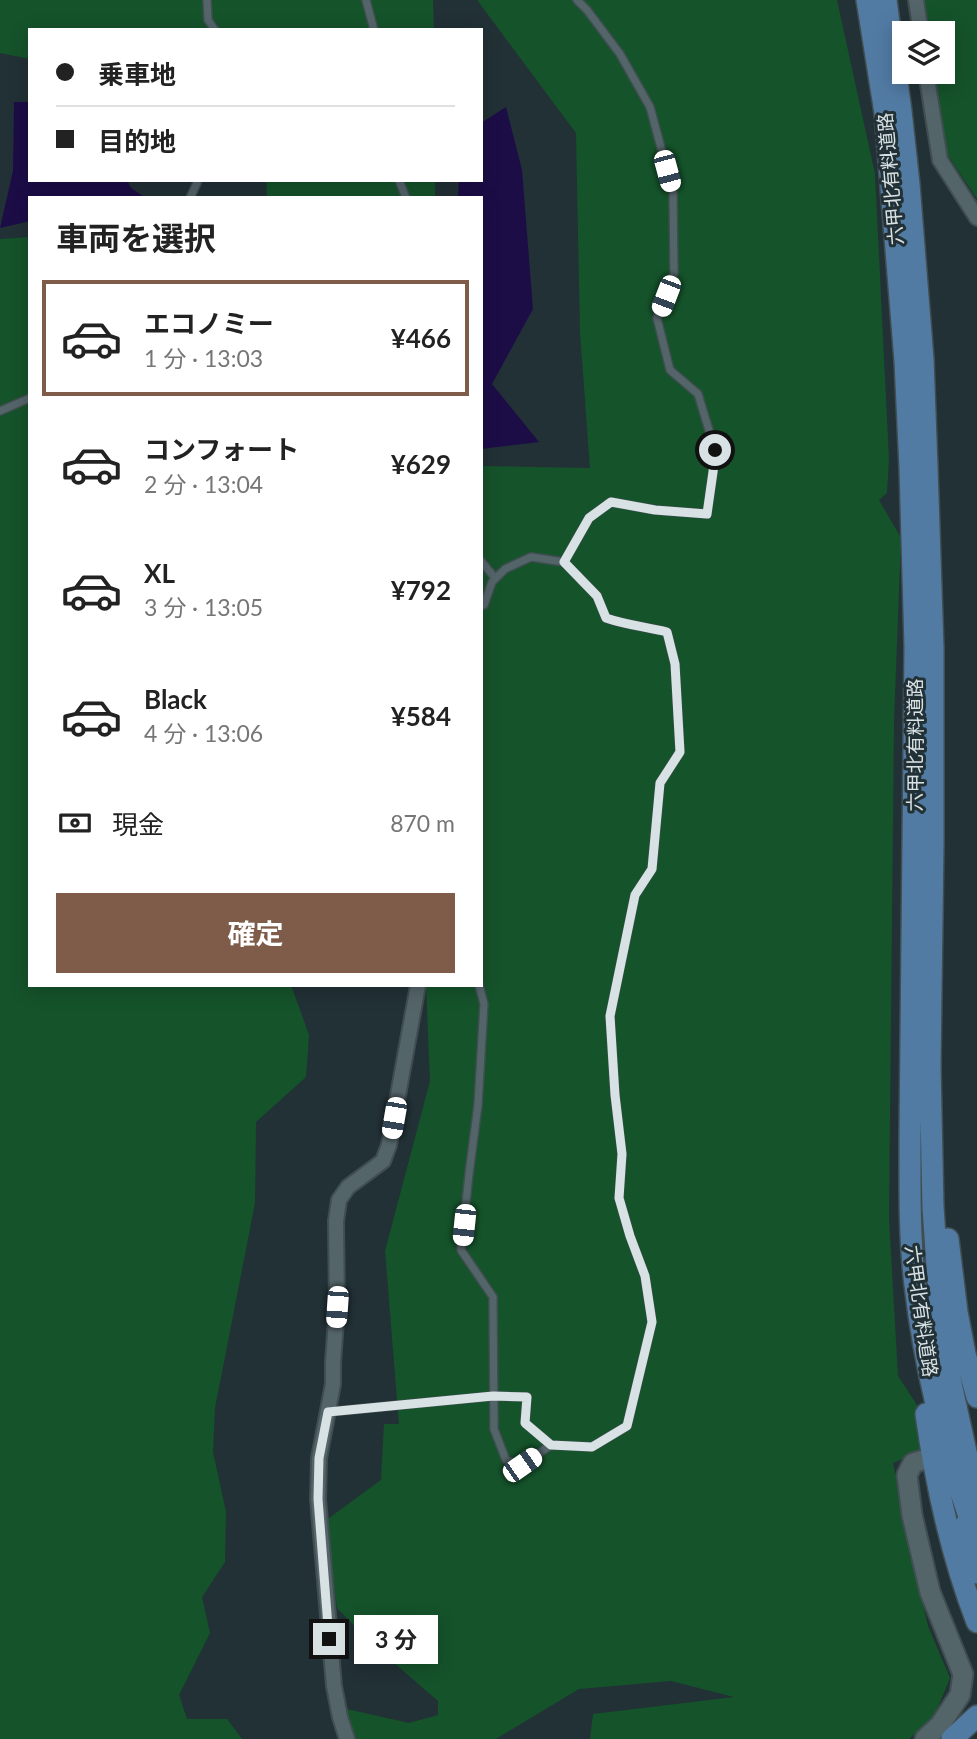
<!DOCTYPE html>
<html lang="ja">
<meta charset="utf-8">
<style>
:root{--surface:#fff;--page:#f2f2f2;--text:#222;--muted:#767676;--line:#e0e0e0;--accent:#7f5c49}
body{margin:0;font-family:Lato,"Noto Sans JP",sans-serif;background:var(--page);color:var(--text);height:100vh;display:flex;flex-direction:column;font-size:26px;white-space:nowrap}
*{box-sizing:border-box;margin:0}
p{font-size:23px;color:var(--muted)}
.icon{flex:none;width:38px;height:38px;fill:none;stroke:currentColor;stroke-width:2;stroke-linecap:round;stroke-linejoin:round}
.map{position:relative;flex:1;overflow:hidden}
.sheet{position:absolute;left:28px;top:196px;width:455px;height:791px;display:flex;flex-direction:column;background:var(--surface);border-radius:0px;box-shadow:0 4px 18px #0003}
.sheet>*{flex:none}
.hud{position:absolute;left:28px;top:28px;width:455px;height:154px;border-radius:0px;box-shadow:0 4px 18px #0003;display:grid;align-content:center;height:154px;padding:0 28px;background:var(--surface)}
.fabs{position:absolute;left:892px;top:21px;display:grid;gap:14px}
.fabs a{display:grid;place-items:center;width:63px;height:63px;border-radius:0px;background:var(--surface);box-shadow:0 4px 18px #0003;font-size:35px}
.end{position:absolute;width:32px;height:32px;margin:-16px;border:9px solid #d8e2e5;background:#111;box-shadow:0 0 0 4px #111}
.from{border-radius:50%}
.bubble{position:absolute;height:49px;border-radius:0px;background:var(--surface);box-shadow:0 4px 18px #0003;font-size:23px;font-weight:700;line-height:49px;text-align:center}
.car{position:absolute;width:21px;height:42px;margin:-21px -10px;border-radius:9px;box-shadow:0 0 5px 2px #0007;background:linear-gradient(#fff 24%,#345 0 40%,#fff 0 76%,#345 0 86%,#fff 0)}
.hud b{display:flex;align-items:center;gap:24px;height:66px;font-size:26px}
.hud b+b{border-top:2px solid var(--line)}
.hud i{width:18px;height:18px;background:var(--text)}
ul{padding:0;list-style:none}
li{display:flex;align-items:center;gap:21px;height:116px;margin:0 14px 10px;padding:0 14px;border:4px solid transparent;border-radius:0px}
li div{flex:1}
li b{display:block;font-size:26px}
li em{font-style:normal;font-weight:700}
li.selected{border-color:var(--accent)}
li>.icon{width:63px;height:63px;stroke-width:1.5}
h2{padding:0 28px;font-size:32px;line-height:84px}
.pay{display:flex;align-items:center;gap:18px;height:77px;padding:0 28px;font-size:26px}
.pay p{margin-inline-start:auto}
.cta{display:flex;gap:14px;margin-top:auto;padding:14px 28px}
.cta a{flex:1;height:80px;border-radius:0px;background:var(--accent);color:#fff;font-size:28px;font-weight:700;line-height:80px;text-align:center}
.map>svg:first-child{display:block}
</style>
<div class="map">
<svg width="977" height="1739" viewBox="0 0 977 1739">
<rect width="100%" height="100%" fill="#223136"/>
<path fill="#15532b" d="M0 0H433L434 30H30V59L0 53Z
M477 0H837L875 174 889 460 887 493 879 500 901 538 894 722 889 1218 898 1376 932 1428 935 1446 893 1463 928 1626 950 1678 934 1717 909 1739H590L593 1714 734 1697 671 1681 579 1689 496 1739H354L338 1707 409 1723 438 1715V1701L371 1643 337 1608 325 1521 381 1480 384 1424H399L385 1251 430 1081 426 985H481V466L590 468 580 333 576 133Z
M923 0H977V199L947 154 934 72H943V33H928Z
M266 180H435V198H267Z
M30 237V985H291L309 1035 306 1077 256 1122 255 1203 215 1408 213 1452 226 1512 225 1562 202 1597 210 1633 179 1695 187 1719H227L242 1739H0V239Z"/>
<path fill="#1c0d47" d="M14 102H30V180H127L131 188 146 198H30V221L0 228 13 171Z
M506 107 522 170 533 309 492 384 539 442 481 449V198H458L459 180H481V123Z"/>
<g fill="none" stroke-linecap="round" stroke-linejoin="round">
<defs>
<path id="lane" d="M207 0 208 20 215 30
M366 0 374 30
M399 180 406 198
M190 198 197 183V180
M0 411 30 398
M481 561 495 578
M564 562 589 518 611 502 655 510 707 514 713 472 715 450 698 394 670 370 657 318 674 273 673 192 650 107 620 54 587 10 577 0
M479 985 484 1004 478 1105 469 1174 461 1250 493 1297 494 1429 506 1460 522 1465 551 1445
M328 1412 493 1396 527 1397 525 1423 551 1445 592 1447 627 1426 652 1322 645 1276 630 1236 619 1198 622 1154 615 1095 610 1016 635 895 652 869 660 783 680 752 675 664 667 632C647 627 626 625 606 618L597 596 564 562 531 557 505 569 492 582 484 605 481 606"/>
<path id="street" d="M916 0 921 33
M926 72 940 160 977 218
M347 1739 340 1717 334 1686 318 1499 319 1458 333 1384V1362L337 1307 336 1221 339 1200 348 1187 383 1161 389 1145 418 985"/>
<path id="secondary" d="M925 1739 940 1725 960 1695 963 1674 930 1592 912 1515 907 1475 913 1463 930 1458"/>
<path id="primary" d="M867 0 885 113 905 361 910 468 915 647 910 1136C910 1186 909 1236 915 1285 925 1372 947 1457 977 1539
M886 0 901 111 909 184 923 359 927 467 933 648V845L930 1066 933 1207 939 1295 947 1365 977 1502
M948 1239 957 1312 965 1354 977 1397
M926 1414C936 1485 951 1555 977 1622
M966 1524 977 1573
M952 1739 977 1716"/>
</defs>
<use href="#lane" stroke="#404d51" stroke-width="10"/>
<use href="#street" stroke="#404d51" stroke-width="18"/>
<use href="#secondary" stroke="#404d51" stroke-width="23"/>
<use href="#primary" stroke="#404d51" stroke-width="24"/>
<use href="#lane" stroke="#54656a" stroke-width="7"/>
<use href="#street" stroke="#54656a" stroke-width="14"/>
<use href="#secondary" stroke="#54656a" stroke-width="19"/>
<use href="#primary" stroke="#527ba4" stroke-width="21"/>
</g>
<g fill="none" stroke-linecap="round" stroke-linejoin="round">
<path stroke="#d8e2e5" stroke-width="9" d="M329 1639 318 1499 319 1458 328 1412 493 1396 527 1397 525 1423 551 1445 592 1447 627 1426 652 1322 645 1276 630 1236 619 1198 622 1154 615 1095 610 1016 635 895 652 869 660 783 680 752 675 664 667 632C647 627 626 625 606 618L597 596 564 562 589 518 611 502 655 510 707 514 713 472 715 450"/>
</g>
<g text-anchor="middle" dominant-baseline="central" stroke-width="6" stroke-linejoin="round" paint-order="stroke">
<g font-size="19" fill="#d8e2e5" stroke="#223136">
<text transform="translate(890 179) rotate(-95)">六甲北有料道路</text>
<text transform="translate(914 745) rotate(-90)">六甲北有料道路</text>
<text transform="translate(922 1311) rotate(82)">六甲北有料道路</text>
</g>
</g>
</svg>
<div class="fabs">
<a><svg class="icon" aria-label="layers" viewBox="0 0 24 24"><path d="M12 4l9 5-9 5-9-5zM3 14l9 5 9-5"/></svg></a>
</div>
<i class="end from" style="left:715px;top:450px"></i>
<i class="end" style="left:329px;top:1639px"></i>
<div class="bubble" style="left:354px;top:1615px;width:84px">3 分</div>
<i class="car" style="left:667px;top:171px;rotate:165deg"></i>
<i class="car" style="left:666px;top:296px;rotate:201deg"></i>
<i class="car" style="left:394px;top:1118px;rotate:190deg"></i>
<i class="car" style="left:464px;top:1225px;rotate:186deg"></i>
<i class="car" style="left:337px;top:1307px;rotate:184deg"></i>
<i class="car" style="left:522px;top:1465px;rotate:55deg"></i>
<div class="hud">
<b><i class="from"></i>乗車地</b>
<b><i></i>目的地</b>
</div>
<section class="sheet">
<h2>車両を選択</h2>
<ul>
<li class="selected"><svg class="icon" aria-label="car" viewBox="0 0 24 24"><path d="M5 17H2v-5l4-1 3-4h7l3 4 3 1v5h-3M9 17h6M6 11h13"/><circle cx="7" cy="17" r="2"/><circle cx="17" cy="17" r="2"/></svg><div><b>エコノミー</b><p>1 分 · 13:03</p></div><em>¥466</em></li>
<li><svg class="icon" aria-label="car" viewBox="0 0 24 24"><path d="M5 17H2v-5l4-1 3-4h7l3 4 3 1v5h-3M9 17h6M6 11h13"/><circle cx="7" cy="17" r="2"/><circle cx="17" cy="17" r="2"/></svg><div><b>コンフォート</b><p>2 分 · 13:04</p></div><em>¥629</em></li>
<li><svg class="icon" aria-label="car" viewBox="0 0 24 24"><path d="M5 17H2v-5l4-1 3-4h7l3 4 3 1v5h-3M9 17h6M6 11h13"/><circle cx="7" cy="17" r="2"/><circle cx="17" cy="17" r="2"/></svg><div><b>XL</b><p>3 分 · 13:05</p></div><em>¥792</em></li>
<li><svg class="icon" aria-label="car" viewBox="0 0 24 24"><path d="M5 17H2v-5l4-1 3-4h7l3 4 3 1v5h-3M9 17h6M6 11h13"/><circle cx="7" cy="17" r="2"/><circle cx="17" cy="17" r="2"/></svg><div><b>Black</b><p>4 分 · 13:06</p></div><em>¥584</em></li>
</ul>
<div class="pay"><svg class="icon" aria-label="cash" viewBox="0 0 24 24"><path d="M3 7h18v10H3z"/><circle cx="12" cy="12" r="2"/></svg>現金<p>870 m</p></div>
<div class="cta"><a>確定</a></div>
</section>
</div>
